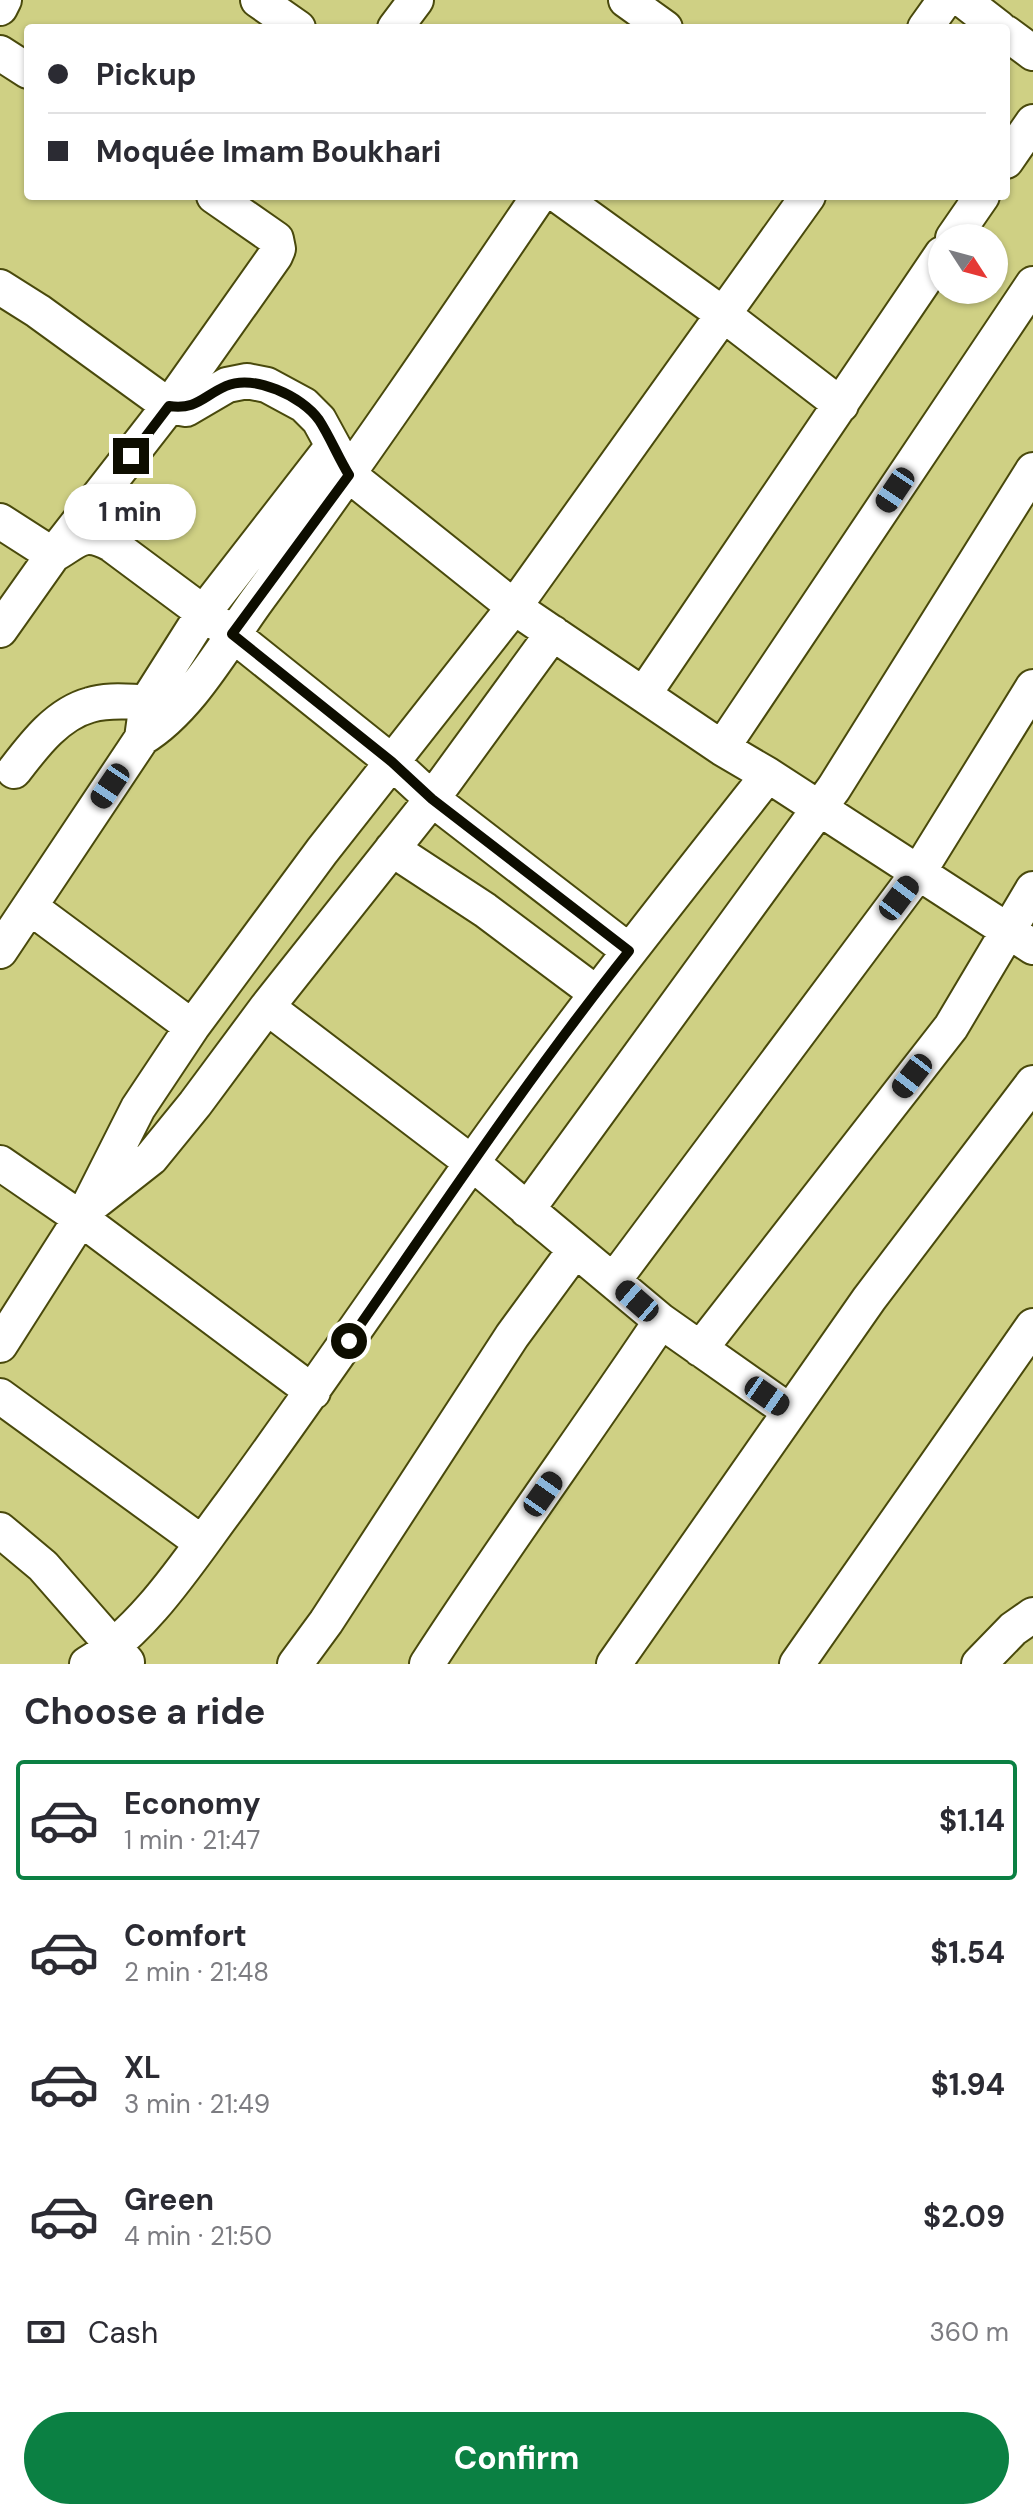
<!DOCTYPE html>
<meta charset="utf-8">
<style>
:root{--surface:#fff;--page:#f7f7f7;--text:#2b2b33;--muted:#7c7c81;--line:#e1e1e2;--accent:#0b8043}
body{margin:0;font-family:"DM Sans",sans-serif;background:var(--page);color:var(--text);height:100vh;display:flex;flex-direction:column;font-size:30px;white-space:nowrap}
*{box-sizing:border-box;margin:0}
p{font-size:26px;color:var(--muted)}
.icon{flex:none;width:44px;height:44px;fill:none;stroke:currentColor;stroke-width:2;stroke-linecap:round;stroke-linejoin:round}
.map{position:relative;height:1664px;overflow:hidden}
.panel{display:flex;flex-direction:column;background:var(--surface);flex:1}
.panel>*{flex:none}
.hud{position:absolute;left:24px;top:24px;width:986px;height:176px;border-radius:8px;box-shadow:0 2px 6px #0004;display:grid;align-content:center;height:176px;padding:0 24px;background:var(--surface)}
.needle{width:52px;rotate:126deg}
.controls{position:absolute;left:928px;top:224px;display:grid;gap:16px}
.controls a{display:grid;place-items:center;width:80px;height:80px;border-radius:50%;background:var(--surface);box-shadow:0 2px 6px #0004;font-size:40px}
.end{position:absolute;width:36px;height:36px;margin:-18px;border:10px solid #0d0d00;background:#fff;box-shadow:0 0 0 4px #fff}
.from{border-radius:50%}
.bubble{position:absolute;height:56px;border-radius:28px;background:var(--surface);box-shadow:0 2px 6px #0004;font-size:26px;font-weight:700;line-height:56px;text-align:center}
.car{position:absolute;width:24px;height:48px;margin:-24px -12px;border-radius:10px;box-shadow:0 0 6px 2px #0007;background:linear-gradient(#222 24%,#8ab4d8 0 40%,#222 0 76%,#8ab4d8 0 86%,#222 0)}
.hud b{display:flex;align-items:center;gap:28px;height:76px;font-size:30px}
.hud b+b{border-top:2px solid var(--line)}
.hud i{width:20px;height:20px;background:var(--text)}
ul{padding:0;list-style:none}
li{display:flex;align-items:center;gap:24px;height:120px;margin:0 16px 12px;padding:0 8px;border:4px solid transparent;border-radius:8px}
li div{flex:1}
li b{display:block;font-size:30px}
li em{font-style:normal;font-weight:700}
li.active{border-color:var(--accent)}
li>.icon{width:72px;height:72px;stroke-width:1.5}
h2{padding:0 24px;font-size:36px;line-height:96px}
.pay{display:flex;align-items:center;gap:20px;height:88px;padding:0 24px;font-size:30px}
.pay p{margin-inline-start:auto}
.cta{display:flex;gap:16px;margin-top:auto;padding:16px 24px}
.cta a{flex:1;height:92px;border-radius:48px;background:var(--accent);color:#fff;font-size:32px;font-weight:700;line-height:92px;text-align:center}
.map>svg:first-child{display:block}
</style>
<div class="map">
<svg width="1033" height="1664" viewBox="0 0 1033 1664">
<rect width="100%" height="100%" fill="#cfd084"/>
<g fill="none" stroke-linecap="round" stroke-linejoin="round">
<defs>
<path id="street" d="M258 0 298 28
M626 0 665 28
M963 0 999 28
M0 8 4 0
M395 28 416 0
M925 28 945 0
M1006 33 1033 53
M0 53 28 71
M1006 161 1033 122
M559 196 724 315 841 405
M953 238 982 196
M0 287 38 311 169 406 186 409 227 385 247 381 267 385 304 405 319 420 349 475 514 607 722 748 768 775 1033 947
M0 521 53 555C78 541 82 529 111 544L232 634 392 762 432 799 629 951
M0 630 53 555 169 406 275 256 278 249 276 239 214 196
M644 694 942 254
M142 738 147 702 204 612 332 447
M722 748 1033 284
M14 771C34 745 57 714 90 705 108 699 129 702 147 702
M392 849 485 910 596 993
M30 907 192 1027
M0 951 142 738C190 709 225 644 258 599 355 467 447 332 539 196
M267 1007 472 1163 661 1321 789 1411
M0 1163 80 1218 313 1392
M95 1202 151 1158 195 1104 267 1007 432 799 553 633
M527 1210 834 788 1033 470
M614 1280 918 873 1033 687
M0 1345 88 1207 138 1108 192 1027 322 851 514 607 808 196
M700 1349 951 1027 1033 889
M0 1396 202 1543
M0 1530 43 1566 127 1662
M87 1664C145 1631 191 1557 231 1504 313 1392 391 1277 471 1164 566 1030 667 903 768 775
M295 1664 326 1622 512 1336 575 1250
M427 1664C502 1548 584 1436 661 1321
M614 1664 869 1299 1033 1083
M797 1664 1033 1326
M979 1664 1013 1629 1033 1615"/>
</defs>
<use href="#street" stroke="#49490c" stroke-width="38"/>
<use href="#street" stroke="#fff" stroke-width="34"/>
</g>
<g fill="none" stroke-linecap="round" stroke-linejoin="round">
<path stroke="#0d0d00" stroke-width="10" d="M131 456 169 406C197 410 203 396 226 386 254 374 302 396 319 420 329 435 339 459 349 475L232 634 392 762 432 799 629 951C529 1076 440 1210 349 1341"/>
</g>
</svg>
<div class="controls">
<a><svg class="needle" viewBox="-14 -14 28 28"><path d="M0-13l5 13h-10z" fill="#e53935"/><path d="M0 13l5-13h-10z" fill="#7c7c81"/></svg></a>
</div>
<i class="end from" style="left:349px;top:1341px"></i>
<i class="end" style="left:131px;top:456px"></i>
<div class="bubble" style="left:64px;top:484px;width:132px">1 min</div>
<i class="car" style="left:895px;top:490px;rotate:214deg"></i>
<i class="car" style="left:110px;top:786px;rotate:214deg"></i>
<i class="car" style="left:899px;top:898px;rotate:37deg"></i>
<i class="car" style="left:912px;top:1076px;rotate:218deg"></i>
<i class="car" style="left:637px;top:1301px;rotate:311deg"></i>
<i class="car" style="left:767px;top:1396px;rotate:125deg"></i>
<i class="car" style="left:543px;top:1494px;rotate:35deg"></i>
<div class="hud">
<b><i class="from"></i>Pickup</b>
<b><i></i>Moquée Imam Boukhari</b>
</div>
</div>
<section class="panel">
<h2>Choose a ride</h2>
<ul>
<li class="active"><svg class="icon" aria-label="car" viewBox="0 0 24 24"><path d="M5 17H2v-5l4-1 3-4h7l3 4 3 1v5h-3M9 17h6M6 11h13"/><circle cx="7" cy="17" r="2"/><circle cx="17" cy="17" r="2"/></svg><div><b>Economy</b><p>1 min · 21:47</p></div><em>$1.14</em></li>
<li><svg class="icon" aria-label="car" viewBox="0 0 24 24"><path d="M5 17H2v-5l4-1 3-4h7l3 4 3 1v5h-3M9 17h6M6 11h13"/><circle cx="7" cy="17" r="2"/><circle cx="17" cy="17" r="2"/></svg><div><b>Comfort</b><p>2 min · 21:48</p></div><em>$1.54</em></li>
<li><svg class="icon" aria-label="car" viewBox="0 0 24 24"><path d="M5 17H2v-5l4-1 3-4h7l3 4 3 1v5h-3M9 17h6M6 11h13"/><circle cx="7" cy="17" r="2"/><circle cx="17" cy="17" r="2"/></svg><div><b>XL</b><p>3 min · 21:49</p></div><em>$1.94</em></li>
<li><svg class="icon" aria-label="car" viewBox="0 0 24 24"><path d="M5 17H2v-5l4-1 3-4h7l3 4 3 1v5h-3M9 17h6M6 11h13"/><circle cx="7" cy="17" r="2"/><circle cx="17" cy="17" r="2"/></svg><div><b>Green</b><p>4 min · 21:50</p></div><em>$2.09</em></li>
</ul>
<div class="pay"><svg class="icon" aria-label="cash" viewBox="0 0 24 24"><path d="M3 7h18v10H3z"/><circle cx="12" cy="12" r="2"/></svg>Cash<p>360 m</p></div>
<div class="cta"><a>Confirm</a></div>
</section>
